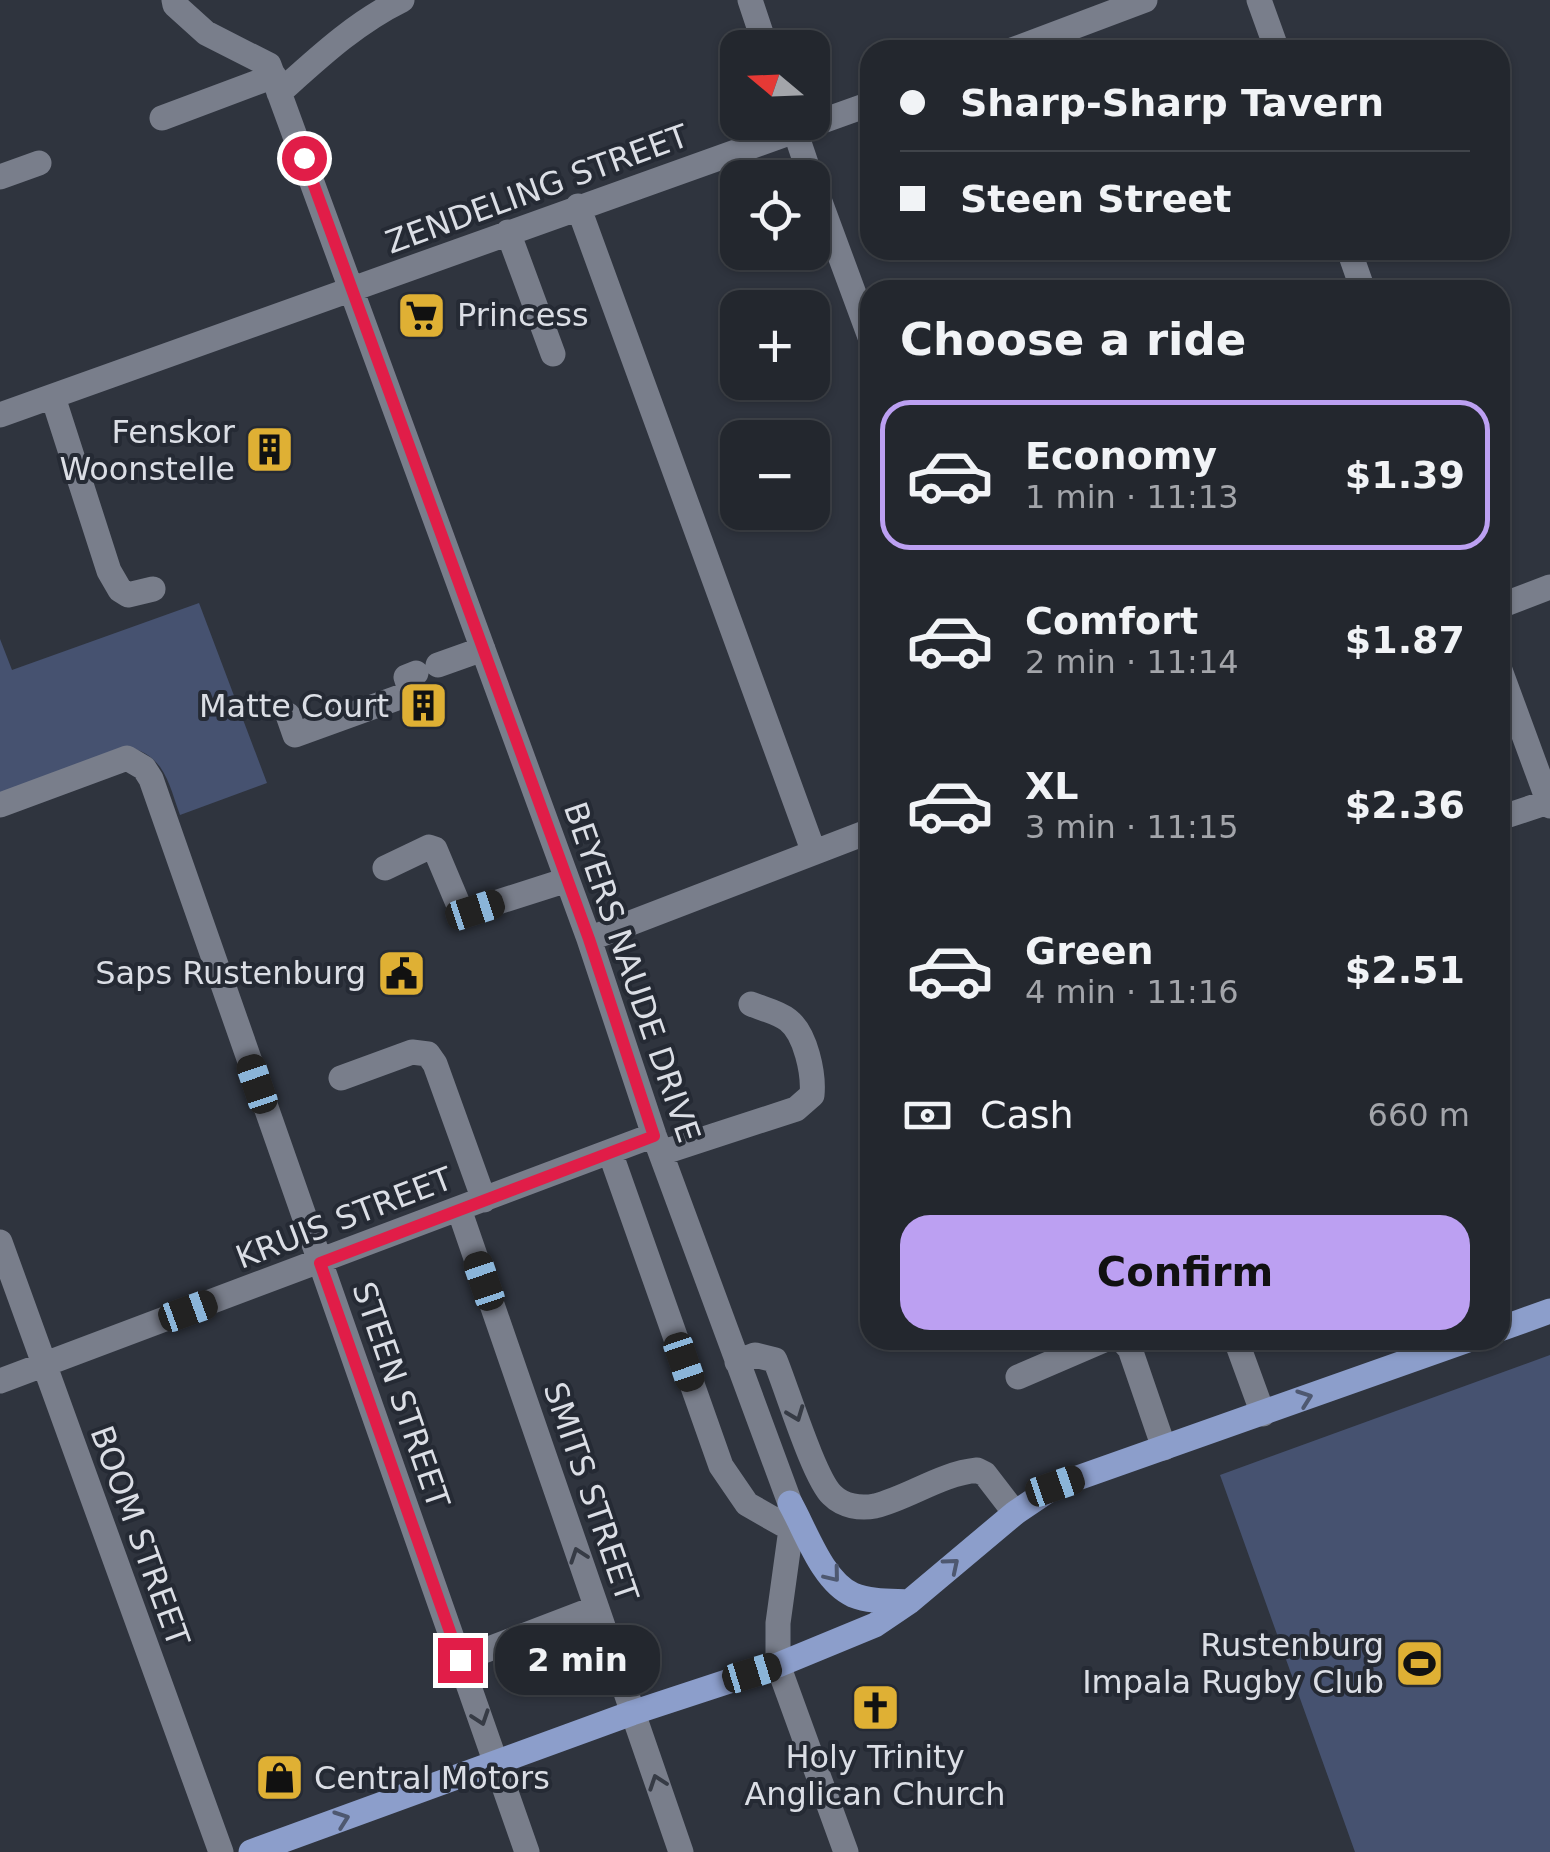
<!DOCTYPE html>
<meta charset="utf-8">
<style>
:root{--surface:#23272e;--page:#2f333a;--text:#f1f3f6;--muted:#a3a5aa;--line:#40444a;--accent:#bca0f2}
body{margin:0;font-family:"DejaVu Sans",sans-serif;background:var(--page);color:var(--text);height:100vh;display:flex;flex-direction:column;font-size:38px;white-space:nowrap}
*{box-sizing:border-box;margin:0}
p{font-size:32px;color:var(--muted)}
.icon{flex:none;width:55px;height:55px;fill:none;stroke:currentColor;stroke-width:2;stroke-linecap:round;stroke-linejoin:round}
.map{position:relative;flex:1;overflow:hidden}
.panel{position:absolute;left:860px;top:280px;width:650px;height:1070px;display:flex;flex-direction:column;background:var(--surface);border-radius:30px;box-shadow:0 2px 8px #0004,0 0 0 2px var(--line)}
.panel>*{flex:none}
.banner{position:absolute;left:860px;top:40px;width:650px;height:220px;border-radius:30px;box-shadow:0 2px 8px #0004,0 0 0 2px var(--line);display:grid;align-content:center;height:220px;padding:0 40px;background:var(--surface)}
.needle{width:65px;rotate:289deg}
.tools{position:absolute;left:720px;top:30px;display:grid;gap:20px}
.tools a{display:grid;place-items:center;width:110px;height:110px;border-radius:20px;background:var(--surface);box-shadow:0 2px 8px #0004,0 0 0 2px var(--line);font-size:50px}
.end{position:absolute;width:45px;height:45px;margin:-22px;border:12px solid #e11d48;background:#fff;box-shadow:0 0 0 5px #fff}
.from{border-radius:50%}
.bubble{position:absolute;height:70px;border-radius:30px;background:var(--surface);box-shadow:0 2px 8px #0004,0 0 0 2px var(--line);font-size:32px;font-weight:800;line-height:70px;text-align:center}
.car{position:absolute;width:30px;height:60px;margin:-30px -15px;border-radius:12px;box-shadow:0 0 8px 2px #0007;background:linear-gradient(#222 24%,#8ab4d8 0 40%,#222 0 76%,#8ab4d8 0 86%,#222 0)}
.banner b{display:flex;align-items:center;gap:35px;height:95px;font-size:38px}
.banner b+b{border-top:2px solid var(--line)}
.banner i{width:25px;height:25px;background:var(--text)}
ul{padding:0;list-style:none}
li{display:flex;align-items:center;gap:30px;height:150px;margin:0 20px 15px;padding:0 20px;border:5px solid transparent;border-radius:30px}
li div{flex:1}
li b{display:block;font-size:38px}
li em{font-style:normal;font-weight:800}
li.on{border-color:var(--accent)}
li>.icon{width:90px;height:90px;stroke-width:1.5}
h2{padding:0 40px;font-size:45px;line-height:120px}
.pay{display:flex;align-items:center;gap:25px;height:110px;padding:0 40px;font-size:38px}
.pay p{margin-inline-start:auto}
.primary-button{display:flex;gap:20px;margin-top:auto;padding:20px 40px}
.primary-button a{flex:1;height:115px;border-radius:30px;background:var(--accent);color:#111;font-size:40px;font-weight:800;line-height:115px;text-align:center}
.map>svg:first-child{display:block}
</style>
<div class="map">
<svg width="1550" height="1852" viewBox="0 0 1550 1852">
<rect width="100%" height="100%" fill="#2f343e"/>
<path fill="#465270" d="M199 603 267 783 180 815C168 782 165 756 128 747L0 793V639L12 670Z
M1550 1355V1852H1355L1220 1475Z"/>
<g fill="none" stroke-linecap="round" stroke-linejoin="round">
<path stroke="#797e8b" stroke-width="25" d="M174 0 175 5 206 33 269 65 589 939 654 1135 790 1503 791 1529 778 1623V1665L846 1852
M750 0 766 48
M1259 0 1277 50
M1012 50 1145 0
M279 93C318 58 355 23 402 0
M162 118 274 76
M792 122 811 178
M0 177 39 163
M812 180 870 337
M578 206 813 850
M508 232 553 354
M1349 250 1363 290
M53 397 109 571 120 590 128 595 153 589
M0 415 870 104
M1500 606 1550 587
M438 665 483 649
M1500 670 1550 806
M288 715 295 735 411 693 406 677 416 673
M0 805 127 758 144 768 151 779 527 1852
M1500 818 1548 802
M385 868 429 847 435 849 459 906 467 912 567 880
M589 939 870 831
M341 1078 412 1052 428 1054 435 1064 484 1200
M610 1152 721 1466 747 1504 791 1529
M661 1153 796 1109 812 1095C814 1074 806 1034 788 1020 778 1012 763 1009 751 1004
M459 1209 681 1852
M0 1242 221 1852
M1122 1340 1130 1349 1164 1448
M1236 1340 1263 1414
M737 1362 755 1355 775 1360C787 1389 814 1478 832 1495 843 1506 860 1509 875 1506 910 1497 940 1474 977 1470L985 1474 1015 1513
M1018 1377 1104 1340
M0 1381 654 1135
M460 1660 596 1608"/>
<path stroke="#8c9ecb" stroke-width="25" d="M1500 1329 1550 1311
M790 1503C806 1531 822 1581 853 1595 871 1602 891 1601 909 1602
M251 1852 632 1713 778 1665 875 1625 909 1602 1015 1513 1055 1486 1468 1340"/>
</g>
<defs><path id="oneway-chevron" d="M-2-3.5L2.5 0L-2 3.5" fill="none" stroke-width="1.6" stroke-linecap="round" stroke-linejoin="round" transform="scale(2.5)"/></defs>
<g stroke="#4e5870">
<use href="#oneway-chevron" transform="translate(1305 1398) rotate(-20)"/>
<use href="#oneway-chevron" transform="translate(952 1565) rotate(-40)"/>
<use href="#oneway-chevron" transform="translate(833 1575) rotate(51)"/>
<use href="#oneway-chevron" transform="translate(342 1819) rotate(-20)"/>
</g>
<g stroke="#363b45">
<use href="#oneway-chevron" transform="translate(796 1414) rotate(69)"/>
<use href="#oneway-chevron" transform="translate(578 1555) rotate(-109)"/>
<use href="#oneway-chevron" transform="translate(481 1718) rotate(71)"/>
<use href="#oneway-chevron" transform="translate(657 1782) rotate(-109)"/>
</g>
<g fill="none" stroke-linecap="round" stroke-linejoin="round">
<path stroke="#e11d48" stroke-width="12" d="M304 158 589 939 654 1136 320 1263 460 1660"/>
</g>
<defs>
<symbol id="supermarket-square" viewBox="-11 -11 22 22"><rect x="-9" y="-9" width="18" height="18" rx="4" fill="#dfb034" stroke="#252a34"/><path d="M-6-5.5h2.5l.6 2H6L4.5 2H-2.5L-4.4-4H-6ZM-1.5 3.2a1.3 1.3 0 1 0 .1 0ZM3 3.2a1.3 1.3 0 1 0 .1 0Z" fill="#111"/></symbol>
<symbol id="building-square" viewBox="-11 -11 22 22"><rect x="-9" y="-9" width="18" height="18" rx="4" fill="#dfb034" stroke="#252a34"/><path d="M-4-6H4V6H1V3H-1V6H-4ZM-2.5-4.3h1.7v1.8h-1.7ZM.8-4.3h1.7v1.8H.8ZM-2.5-1h1.7V.8h-1.7ZM.8-1h1.7V.8H.8Z" fill="#111"/></symbol>
<symbol id="civic-square" viewBox="-11 -11 22 22"><rect x="-9" y="-9" width="18" height="18" rx="4" fill="#dfb034" stroke="#252a34"/><path d="M-.6-6.5H3V-4.5H.6V-3L4-1V1h2V6H-6V1h2V-1L-.6-3ZM-1.2 2.5V6h2.4V2.5Z" fill="#111"/></symbol>
<symbol id="stadium-square" viewBox="-11 -11 22 22"><rect x="-9" y="-9" width="18" height="18" rx="4" fill="#dfb034" stroke="#252a34"/><path d="M0-5a6.5 5 0 1 0 0 10a6.5 5 0 1 0 0-10ZM-3.5-1.8h7v3.6h-7Z" fill="#111"/></symbol>
<symbol id="church-square" viewBox="-11 -11 22 22"><rect x="-9" y="-9" width="18" height="18" rx="4" fill="#dfb034" stroke="#252a34"/><path d="M-1.2-6h2.4v3.5h3.3v2.4h-3.3V6h-2.4V-.1h-3.3v-2.4h3.3Z" fill="#111"/></symbol>
<symbol id="shop-square" viewBox="-11 -11 22 22"><rect x="-9" y="-9" width="18" height="18" rx="4" fill="#dfb034" stroke="#252a34"/><path d="M-5-2.5h2.3a2.7 3.5 0 0 1 5.4 0H5L5.5 6h-11ZM-1.5-2.5h3a1.5 2.3 0 0 0-3 0Z" fill="#111"/></symbol>
</defs>
<g fill-rule="evenodd">
<use href="#supermarket-square" x="394" y="288" width="55" height="55"/>
<use href="#building-square" x="242" y="422" width="55" height="55"/>
<use href="#building-square" x="396" y="678" width="55" height="55"/>
<use href="#civic-square" x="374" y="946" width="55" height="55"/>
<use href="#stadium-square" x="1392" y="1636" width="55" height="55"/>
<use href="#church-square" x="848" y="1680" width="55" height="55"/>
<use href="#shop-square" x="252" y="1750" width="55" height="55"/>
</g>
<g text-anchor="middle" dominant-baseline="central" stroke-width="8" stroke-linejoin="round" paint-order="stroke">
<g font-size="32" fill="#dbdee5" stroke="#252a34">
<text transform="translate(537 189) rotate(-20)">ZENDELING STREET</text>
<text transform="translate(632 972) rotate(71)">BEYERS NAUDE DRIVE</text>
<text transform="translate(344 1218) rotate(-21)">KRUIS STREET</text>
<text transform="translate(401 1395) rotate(71)">STEEN STREET</text>
<text transform="translate(591 1492) rotate(71)">SMITS STREET</text>
<text transform="translate(140 1536) rotate(70)">BOOM STREET</text>
</g>
<g font-size="32" fill="#dbdee5" stroke="#252a34" text-anchor="end">
<text x="457" y="315" text-anchor="start">Princess</text>
<text x="235" y="432">Fenskor<tspan x="235" dy="37">Woonstelle</tspan></text>
<text x="389" y="706">Matte Court</text>
<text x="366" y="973">Saps Rustenburg</text>
<text x="1384" y="1645">Rustenburg<tspan x="1384" dy="37">Impala Rugby Club</tspan></text>
<text x="875" y="1757" text-anchor="middle">Holy Trinity<tspan x="875" dy="37">Anglican Church</tspan></text>
<text x="314" y="1778" text-anchor="start">Central Motors</text>
</g>
</g>
</svg>
<div class="tools">
<a><svg class="needle" viewBox="-14 -14 28 28"><path d="M0-13l5 13h-10z" fill="#e53935"/><path d="M0 13l5-13h-10z" fill="#a3a5aa"/></svg></a>
<a><svg class="icon" aria-label="locate" viewBox="0 0 24 24"><circle cx="12" cy="12" r="6"/><path d="M12 2v4M12 18v4M2 12h4M18 12h4"/></svg></a>
<a>+</a>
<a>−</a>
</div>
<i class="end from" style="left:304px;top:158px"></i>
<i class="end" style="left:460px;top:1660px"></i>
<div class="bubble" style="left:495px;top:1625px;width:165px">2 min</div>
<i class="car" style="left:475px;top:910px;rotate:72deg"></i>
<i class="car" style="left:257px;top:1084px;rotate:341deg"></i>
<i class="car" style="left:484px;top:1281px;rotate:341deg"></i>
<i class="car" style="left:188px;top:1311px;rotate:70deg"></i>
<i class="car" style="left:684px;top:1362px;rotate:161deg"></i>
<i class="car" style="left:1055px;top:1486px;rotate:71deg"></i>
<i class="car" style="left:752px;top:1673px;rotate:73deg"></i>
<div class="banner">
<b><i class="from"></i>Sharp-Sharp Tavern</b>
<b><i></i>Steen Street</b>
</div>
<section class="panel">
<h2>Choose a ride</h2>
<ul>
<li class="on"><svg class="icon" aria-label="car" viewBox="0 0 24 24"><path d="M5 17H2v-5l4-1 3-4h7l3 4 3 1v5h-3M9 17h6M6 11h13"/><circle cx="7" cy="17" r="2"/><circle cx="17" cy="17" r="2"/></svg><div><b>Economy</b><p>1 min · 11:13</p></div><em>$1.39</em></li>
<li><svg class="icon" aria-label="car" viewBox="0 0 24 24"><path d="M5 17H2v-5l4-1 3-4h7l3 4 3 1v5h-3M9 17h6M6 11h13"/><circle cx="7" cy="17" r="2"/><circle cx="17" cy="17" r="2"/></svg><div><b>Comfort</b><p>2 min · 11:14</p></div><em>$1.87</em></li>
<li><svg class="icon" aria-label="car" viewBox="0 0 24 24"><path d="M5 17H2v-5l4-1 3-4h7l3 4 3 1v5h-3M9 17h6M6 11h13"/><circle cx="7" cy="17" r="2"/><circle cx="17" cy="17" r="2"/></svg><div><b>XL</b><p>3 min · 11:15</p></div><em>$2.36</em></li>
<li><svg class="icon" aria-label="car" viewBox="0 0 24 24"><path d="M5 17H2v-5l4-1 3-4h7l3 4 3 1v5h-3M9 17h6M6 11h13"/><circle cx="7" cy="17" r="2"/><circle cx="17" cy="17" r="2"/></svg><div><b>Green</b><p>4 min · 11:16</p></div><em>$2.51</em></li>
</ul>
<div class="pay"><svg class="icon" aria-label="cash" viewBox="0 0 24 24"><path d="M3 7h18v10H3z"/><circle cx="12" cy="12" r="2"/></svg>Cash<p>660 m</p></div>
<div class="primary-button"><a>Confirm</a></div>
</section>
</div>
